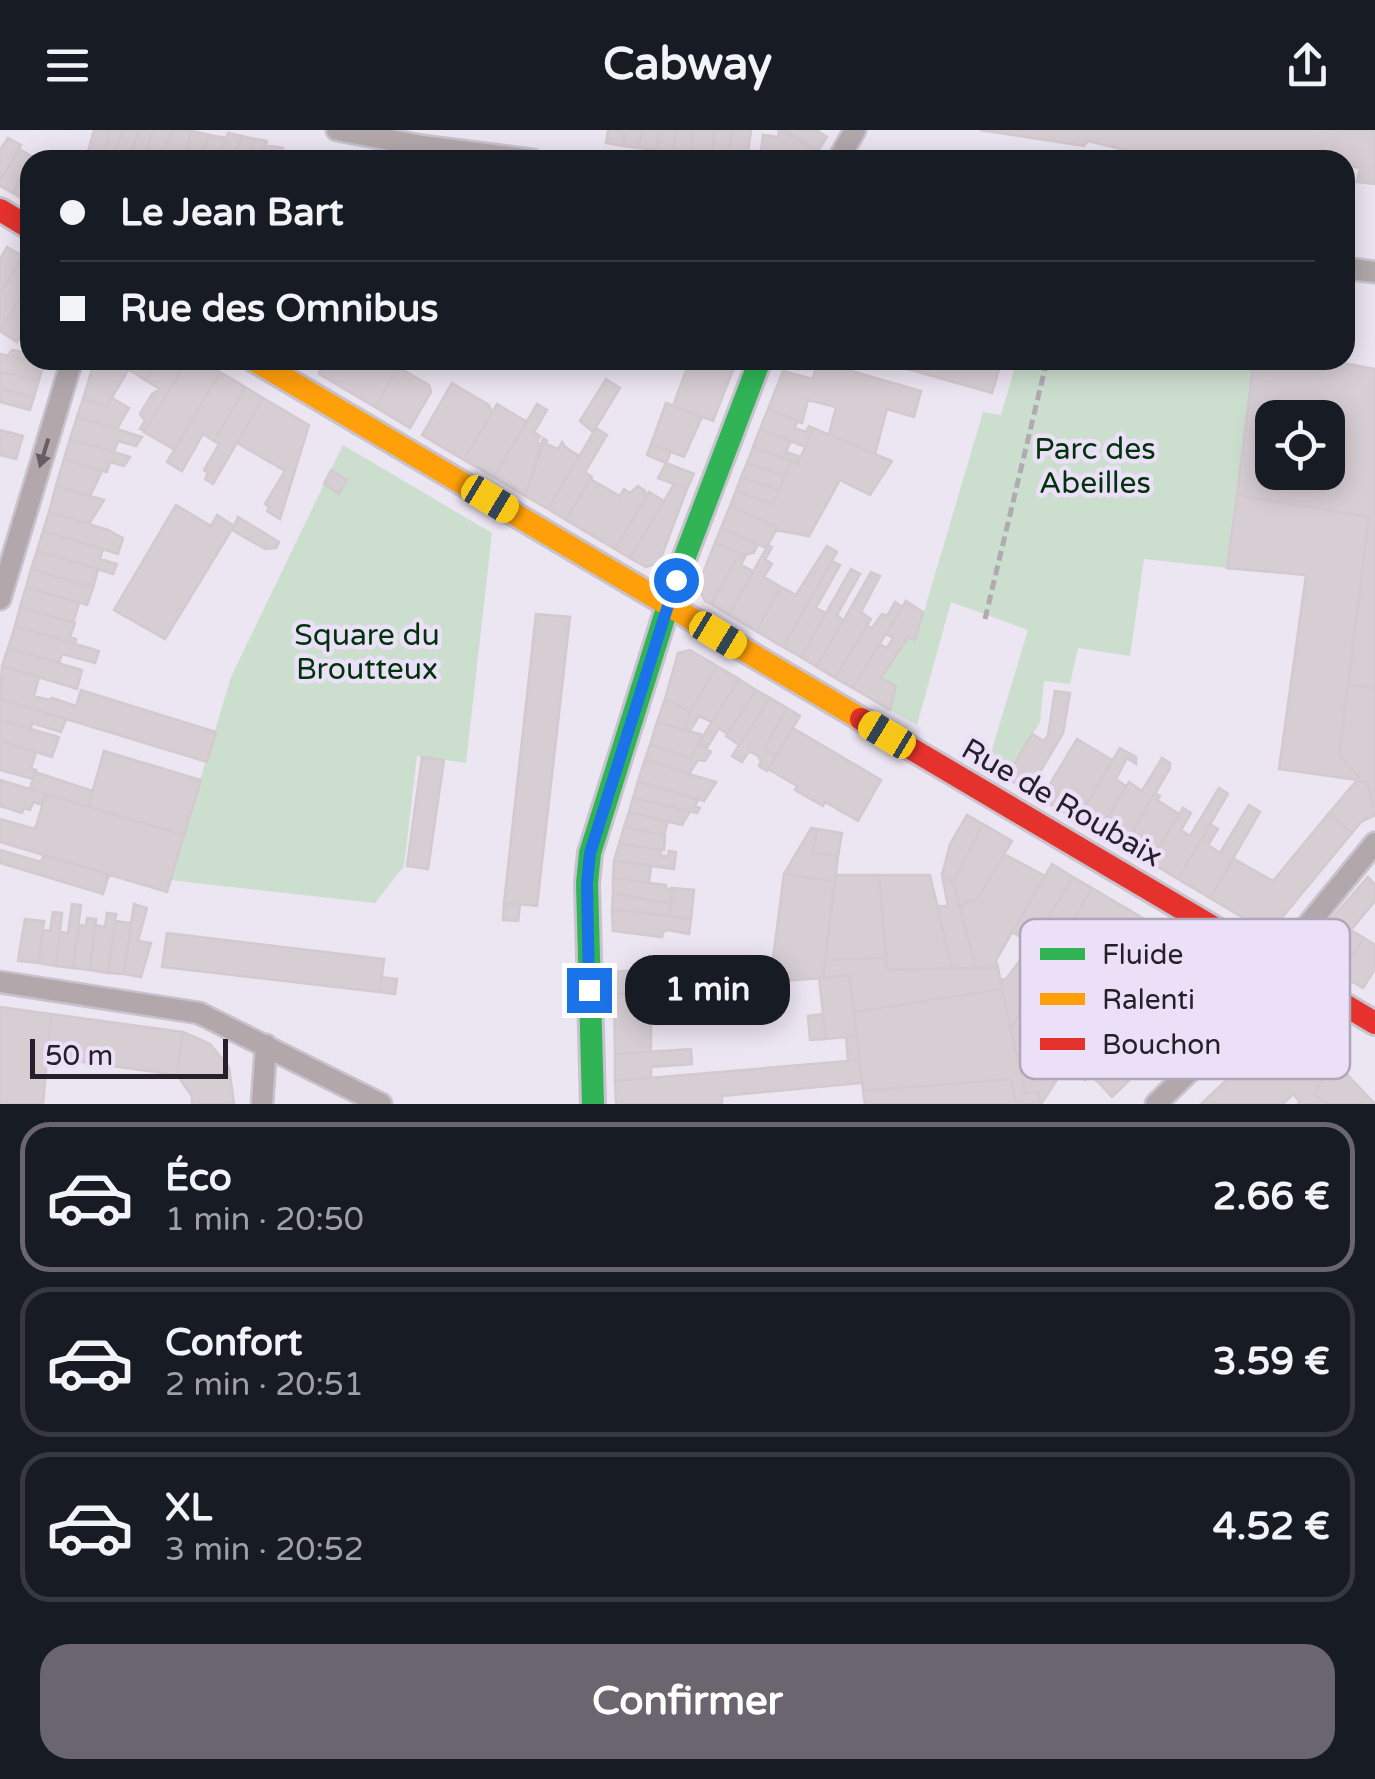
<!DOCTYPE html>
<html lang="fr">
<meta charset="utf-8">
<style>
:root{--surface:#171b24;--page:#242831;--text:#f1f3f6;--muted:#9ea1a6;--line:#363941;--accent:#6b656f}
body{margin:0;font-family:"Varela Round",sans-serif;background:var(--page);color:var(--text);height:100vh;display:flex;flex-direction:column;font-size:38px;white-space:nowrap}
*{box-sizing:border-box;margin:0}
p{font-size:32px;color:var(--muted)}
.icon{flex:none;width:55px;height:55px;fill:none;stroke:currentColor;stroke-width:2;stroke-linecap:round;stroke-linejoin:round}
.map{position:relative;height:974px;overflow:hidden}
.drawer{display:flex;flex-direction:column;background:var(--surface);flex:1}
.drawer>*{flex:none}
.hud{position:absolute;left:20px;top:20px;width:1335px;height:220px;border-radius:30px;box-shadow:0 5px 25px #0003;display:grid;align-content:center;height:220px;padding:0 40px;background:var(--surface)}
.fabs{position:absolute;left:1255px;top:270px;display:grid;gap:20px}
.fabs a{display:grid;place-items:center;width:90px;height:90px;border-radius:20px;background:var(--surface);box-shadow:0 5px 25px #0003;font-size:50px}
.scale{position:absolute;left:30px;bottom:25px;width:198px;box-sizing:border-box;padding-left:10px;border:5px solid #252029;border-top:0;font-size:28px;line-height:35px;white-space:nowrap;color:#252029;-webkit-text-stroke:8px #ecdff8;paint-order:stroke}
.end{position:absolute;width:45px;height:45px;margin:-22px;border:12px solid #1a73e8;background:#fff;box-shadow:0 0 0 5px #fff}
.from{border-radius:50%}
.bubble{position:absolute;height:70px;border-radius:30px;background:var(--surface);box-shadow:0 5px 25px #0003;font-size:32px;font-weight:700;line-height:70px;text-align:center}
.car{position:absolute;width:30px;height:60px;margin:-30px -15px;border-radius:12px;box-shadow:0 0 8px 2px #0007;background:linear-gradient(#f5c518 24%,#345 0 40%,#f5c518 0 76%,#345 0 86%,#f5c518 0)}
.hud b{display:flex;align-items:center;gap:35px;height:95px;font-size:38px}
.hud b+b{border-top:2px solid var(--line)}
.hud i{width:25px;height:25px;background:var(--text)}
ul{padding:18px 0 0;list-style:none}
li{display:flex;align-items:center;gap:30px;height:150px;margin:0 20px 15px;padding:0 20px;border:5px solid var(--line);border-radius:30px}
li div{flex:1}
li b{display:block;font-size:38px}
li em{font-style:normal;font-weight:700}
li.on{border-color:var(--accent)}
li>.icon{width:90px;height:90px;stroke-width:1.5}
.cta{display:flex;gap:20px;margin-top:auto;padding:20px 40px}
.cta a{flex:1;height:115px;border-radius:30px;background:var(--accent);color:#fff;font-size:40px;font-weight:700;line-height:115px;text-align:center}
header{display:flex;justify-content:space-between;align-items:center;height:130px;padding:0 40px;background:var(--surface);font-size:45px;font-weight:700}
.map>svg:first-child{display:block}
</style>
<header><svg class="icon" aria-label="menu" viewBox="0 0 24 24"><path d="M4 6h16M4 12h16M4 18h16"/></svg>Cabway<svg class="icon" aria-label="share" viewBox="0 0 24 24"><path d="M12 15V3M7 8l5-5 5 5M5 13v7h14v-7"/></svg></header>
<div class="map">
<svg width="1375" height="974" viewBox="0 0 1375 974">
<rect width="100%" height="100%" fill="#ece5f2"/>
<path fill="#ccdfcf" d="M1017 230H1254L1227 438 1144 429 1130 526 1078 518 1070 554 1044 551 1040 592 1006 648 987 636 1028 500 951 472 917 595 890 580 881 548 908 507 916 509 983 282 1001 285Z
M343 315 492 403 466 633 417 626 404 736 375 773 170 750 231 547Z"/>
<path fill="#d7ced4" stroke="#d3cacf" stroke-width="2.5" fill-rule="evenodd" d="M109 0 107 14 99 28 88 22 94 0Z
M109 0H123L112 30H99L107 14Z
M123 0H139L129 30H112Z
M139 0H153L143 30 131 24Z
M153 0H173L160 30 143 28Z
M173 0H192L182 30H160Z
M608 0H625L623 16 606 13Z
M625 0H642L639 18 623 16Z
M642 0H659L656 20 639 18Z
M659 0H676L673 22 656 20Z
M676 0H693L690 25 673 22Z
M693 0H715L711 28 690 25Z
M715 0H732L728 30 711 28Z
M732 0H751L747 30H728Z
M779 0 818 21 813 30H760L763 5 778 7Z
M784 0H816L827 7 818 21Z
M980 0H1375V54L1357 52 1360 38 1345 35V30L1302 26 1301 30H1199L1163 25 1161 29 1088 11 1084 16Z
M192 1 209 5 199 30H182Z
M228 3 242 6 233 30H218Z
M209 5 226 8 218 30H199Z
M242 6 255 9 247 30H233Z
M8 8 21 15 0 52V20Z
M255 9 267 11 260 30H247Z
M265 15 283 18 279 30H260Z
M19 19 33 27 13 63 0 56V52Z
M30 32V64L26 71 13 63Z
M7 117 23 126 0 164V129Z
M23 126 30 130V151L0 201V164Z
M30 151V189L17 212 0 201Z
M24 199 30 200V230H45L44 234 8 226 12 220 23 222 29 206 21 204Z
M0 224 44 234 39 250 0 242Z
M95 230H134L107 276 83 269Z
M134 230H157L145 250 128 239Z
M157 230H187L145 301 140 299 145 291 140 284 152 264 160 259 145 250Z
M187 230H199L220 242 175 320 144 302Z
M322 230H402L375 277 319 244Z
M690 230H705L733 240 713 291 673 276Z
M876 230H1002L992 263Z
M1254 230H1327L1375 239V558L1348 555 1369 387 1237 365ZM1272 288H1328V342H1272Z
M817 231 921 261 914 287 887 279 875 324 829 304 836 277 808 270 802 293 768 279 783 241 813 249Z
M398 237 429 255 431 262 410 298 375 277Z
M0 242 39 250 34 267 0 259Z
M220 242 245 257 214 311 203 304 182 341 167 332Z
M606 249 620 258 593 302 580 291Z
M452 253 489 275 492 283 464 330 422 305Z
M245 257 263 268 213 354 205 349 208 343 204 340 219 314 214 311Z
M0 259 34 267 30 280 0 272Z
M112 268 129 278 117 299 77 287 83 269 107 276Z
M263 268 309 295 280 389 267 381 269 377 265 374 285 341 237 313Z
M666 273 702 287 684 327 651 314Z
M497 274 527 292 494 347 464 330Z
M537 274 547 280 534 302 540 306 537 312 543 315 525 366 494 347Z
M768 279 798 291 794 298 806 302 809 296 813 298 805 317 760 299Z
M77 287 117 299 142 307 136 316 118 311 114 322 70 309Z
M596 298 607 305 585 342 592 347 566 390 548 379Z
M813 298 892 331 870 365 840 350 809 406 776 400 778 397 730 376 736 361 774 374 791 331 798 334Z
M760 299 791 311 786 322 801 327 798 334 753 317Z
M0 300 23 306 16 329 0 325Z
M543 308 547 311 546 314 558 319 562 312 565 317 579 326 548 379 525 366Z
M70 309 114 322 130 327 124 336 110 332 107 342 102 341 64 329Z
M651 314 671 321 666 333 647 325Z
M753 317 791 331 785 346 747 333Z
M64 329 102 341 90 366 56 356Z
M666 333 694 344 687 359 658 348Z
M747 333 785 346 779 360 741 347Z
M331 340 347 350 339 364 324 354Z
M741 347 779 360 774 374 736 361Z
M590 349 620 366 624 359 630 363 638 356 645 361 646 368 615 419 566 390Z
M674 354 687 359 659 433 646 437 630 428Z
M56 356 104 370 89 394 49 382Z
M649 362 664 371 630 428 615 419Z
M1237 365 1369 387 1339 625 1359 647 1357 650 1279 639 1306 445 1227 438Z
M176 375 211 396 217 385 234 396 165 509 114 480Z
M730 376 778 397 766 418 721 398Z
M49 382 108 400 123 408 118 424 43 401Z
M238 387 279 412 276 418 265 419 232 400Z
M721 398 758 414 754 423 744 425 715 413Z
M43 401 103 419 100 429 117 434 113 444 37 421Z
M715 413 744 425 737 428 711 474 705 471 698 456Z
M768 415 772 417 765 429 772 434 764 447 781 457 756 501 729 485Z
M827 416 837 422 783 517 756 501 781 457 796 465Z
M37 421 98 439 93 458 31 439Z
M746 425 741 435 753 441 729 485 711 474 737 428Z
M832 431 840 435 816 478 826 483 801 527 783 517Z
M31 439 93 458 87 475 26 457Z
M851 439 860 444 837 485 843 490 817 537 801 527Z
M871 442 880 446 861 482 871 489 835 548 817 537Z
M26 457 79 473 73 493 20 477Z
M906 471 923 482 915 510 908 507 881 548 896 556 890 580 853 558 879 514 887 518 893 508 886 504Z
M895 472 902 477 853 558 835 548 867 495 872 498 882 484 887 486Z
M20 477 75 493 70 507 76 509 75 514 15 496Z
M536 484 570 487 537 776 504 773Z
M15 496 99 521 95 533 62 524 59 533 8 518Z
M8 518 82 540 77 559 2 536Z
M690 520 717 536 690 582 665 569 678 523Z
M2 536 39 547 34 566 49 570 52 568 76 576 81 560 216 602 207 632 0 569Z
M717 536 739 549 712 592 699 586 690 601 685 600 690 582Z
M739 549 756 560 727 604 719 598 706 619 700 611Z
M1348 555 1375 558V677L1367 652 1357 650 1359 647 1339 625Z
M756 560 770 568 739 615 726 606Z
M1055 561 1070 563 1063 603 1029 661 1006 648 1032 604 1044 611 1048 605Z
M770 568 787 578 764 618 776 625 767 641 759 636 761 631 758 626 749 621 742 632 732 626Z
M0 569 66 589 61 602 32 593 31 599 0 590Z
M665 569 690 582 685 600 657 592Z
M787 578 800 586 776 625 764 618Z
M0 590 59 607 52 627 0 611Z
M657 592 703 605 691 628 650 615Z
M793 598 881 650 858 691 825 672 823 676 795 660 797 656 768 639Z
M1077 609 1112 630 1077 690 1041 669Z
M0 611 36 622 31 639 36 640 33 649 0 640Z
M700 611 701 616 711 622 705 631 698 630 689 644 645 629 650 615 691 628Z
M1120 618 1136 627V634L1127 628 1116 649 1126 656 1099 702 1077 690Z
M104 621 201 650 184 705 88 677Z
M422 627 444 630 428 739 407 736Z
M1162 628 1170 633V638L1124 717 1099 702 1129 652 1142 661Z
M645 629 689 644 716 652 704 671 638 651Z
M35 642 93 661 88 677 30 659Z
M0 650 46 664 42 675 33 672 30 680 24 678 22 683 0 676Z
M1357 650 1367 652 1375 685 1361 692 1352 703 1329 683Z
M638 651 698 670 695 676 700 678 697 683 633 668Z
M1219 658 1228 664 1178 749 1150 732 1183 678 1191 683 1181 700 1190 706Z
M1155 663 1160 666 1157 670 1179 684 1150 732 1124 717Z
M46 664 184 705 167 762 0 712V689L35 699Z
M633 668 690 681 682 695 629 682Z
M1249 675 1260 682 1210 768 1178 749 1210 694 1218 699 1208 715 1220 723Z
M629 682 668 691 664 705 624 697Z
M1329 683 1352 703 1275 796 1262 799 1210 768 1234 729 1273 751Z
M967 685 983 694 953 752 942 745 950 714Z
M983 694 1012 711 978 768 960 776 953 752Z
M624 697 665 705 664 720 619 714Z
M811 698 817 699 813 723 838 726 835 752 784 744Z
M817 699 842 703 838 726 813 723Z
M619 714 661 720V726H668L669 721 676 722 674 739 614 731Z
M0 720 41 732 44 725 109 744 103 764 0 733Z
M1004 724 1045 746 996 830 998 838H976L960 776 978 768Z
M614 731 651 735 649 753 613 748Z
M1052 734 1073 747 1032 814 1012 802Z
M784 744 835 752 823 848 770 852Z
M835 745H879L886 828 825 830Z
M879 745H930L952 838 887 840Z
M942 745 953 752 976 838H952L937 776H948Z
M1073 747 1092 758 1011 899 1000 850 1006 849 1032 814Z
M1368 747 1375 755V771L1351 800 1364 808 1341 845 1309 826 1310 813Z
M613 748 666 755V759H672L671 774 613 763Z
M672 758 694 760 691 789 669 786Z
M1092 758 1151 793 1102 878 1125 891 1097 936 1107 946 1100 954 1090 945 1085 950 1066 936 1041 974 1038 961 1025 964 1011 899Z
M613 763 671 774 669 786 612 779Z
M504 773 520 775 518 791 503 790Z
M72 774 81 775 73 838 56 836 60 802 68 803Z
M134 774 147 778 138 811 151 813 141 847 124 844Z
M612 779 691 789 689 804 668 800 663 802 662 807 613 801Z
M53 782 62 783 56 836 38 833 43 800 50 801Z
M107 783 116 784 108 843 90 840 95 795 105 797Z
M87 788 96 789 90 840 73 838 79 795 86 796Z
M25 789 44 791 38 833 18 831Z
M115 791 131 793 124 844 108 843Z
M167 803 384 829 380 862 162 837Z
M1364 808 1375 815V839L1363 858 1341 845Z
M1189 815 1217 831 1169 912 1112 967 1100 954 1107 946 1097 936 1125 891 1139 899Z
M886 828 887 840 998 838 1002 859 854 882 849 845 823 848 825 830Z
M714 834 715 856 614 864 613 842Z
M849 845 857 906 826 909 819 848Z
M381 847 397 849 395 864 380 862Z
M688 858 690 878 651 880 655 883V891L651 894V922L615 924 614 864Z
M1002 859 1025 964 1038 961 1041 974H1016L1011 949 863 961 854 882Z
M0 877 51 884 43 974H0Z
M51 884 183 902 177 945 47 927Z
M823 884 826 909 810 910 808 886Z
M1281 899 1311 930 1306 934 1315 943 1328 931 1331 934 1314 964 1328 974H1298L1300 972 1293 964 1283 974H1201Z
M183 902 210 914 229 937 234 974H192V966L177 945Z
M857 906 859 930 848 931 846 907Z
M691 919 692 934 651 937V948L615 951V924Z
M859 930 862 953 722 966V974H616L615 951Z
M1331 934 1335 939 1338 935 1375 974H1328L1314 964Z
M1011 949 1016 974H865L863 961Z"/>
<g fill="none" stroke-linecap="round" stroke-linejoin="round">
<defs>
<path id="street" d="M337 0 422 16 532 30
M838 30 855 0
M1345 138 1375 142
M0 469 72 230
M0 852 199 883 381 974
M262 974 266 915
M1156 974 1238 894 1293 813 1375 713"/>
<path id="fast" d="M593 974 587 753 590 723 676 450 760 230"/>
<path id="slow" d="M254 230 861 589"/>
<path id="jam" d="M0 80 30 98
M861 589 1375 893"/>
</defs>
<use href="#street" stroke="#c8c2cd" stroke-width="25"/>
<use href="#fast" stroke="#c8c2cd" stroke-width="28"/>
<use href="#slow" stroke="#c8c2cd" stroke-width="28"/>
<use href="#jam" stroke="#c8c2cd" stroke-width="28"/>
<path stroke="#b1aab1" stroke-width="5" stroke-dasharray="10 5" stroke-linecap="butt" d="M985 489 1047 230"/>
<use href="#street" stroke="#b2a8ab" stroke-width="20"/>
<use href="#fast" stroke="#30b455" stroke-width="22"/>
<use href="#slow" stroke="#ff9f0a" stroke-width="22"/>
<use href="#jam" stroke="#e5322d" stroke-width="22"/>
</g>
<defs><path id="oneway-solid" d="M-6-.8H1V-3.2L6.5 0L1 3.2V.8H-6Z" transform="scale(2.5)"/></defs>
<use fill="#645d64" href="#oneway-solid" transform="translate(44 323) rotate(107)"/>
<g fill="none" stroke-linecap="round" stroke-linejoin="round">
<path stroke="#1a73e8" stroke-width="12" d="M589 860 587 753 590 723 676 450"/>
</g>
<g text-anchor="middle" dominant-baseline="central" stroke-width="9" stroke-linejoin="round" paint-order="stroke">
<g font-size="30" fill="#00330b" stroke="#ecdff8">
<text x="1095" y="319">Parc des<tspan x="1095" dy="34">Abeilles</tspan></text>
<text x="367" y="505">Square du<tspan x="367" dy="34">Broutteux</tspan></text>
</g>
<g font-size="30" fill="#252029" stroke="#ecdff8">
<text transform="translate(1062 673) rotate(30)">Rue de Roubaix</text>
</g>
</g>
<rect x="1020" y="789" width="330" height="160" rx="15" fill="#ecdff8" stroke="#b0a6ba" stroke-width="2.5"/>
<rect x="1040" y="818" width="45" height="12" fill="#30b455"/>
<rect x="1040" y="863" width="45" height="12" fill="#ff9f0a"/>
<rect x="1040" y="908" width="45" height="12" fill="#e5322d"/>
<g font-size="28" fill="#252029">
<text x="1102" y="834">Fluide</text>
<text x="1102" y="879">Ralenti</text>
<text x="1102" y="924">Bouchon</text>
</g>
</svg>
<div class="fabs">
<a><svg class="icon" aria-label="locate" viewBox="0 0 24 24"><circle cx="12" cy="12" r="6"/><path d="M12 2v4M12 18v4M2 12h4M18 12h4"/></svg></a>
</div>
<div class="scale">50 m</div>
<i class="end from" style="left:676px;top:450px"></i>
<i class="end" style="left:589px;top:860px"></i>
<div class="bubble" style="left:625px;top:825px;width:165px">1 min</div>
<i class="car" style="left:490px;top:369px;rotate:121deg"></i>
<i class="car" style="left:718px;top:505px;rotate:121deg"></i>
<i class="car" style="left:887px;top:605px;rotate:301deg"></i>
<div class="hud">
<b><i class="from"></i>Le Jean Bart</b>
<b><i></i>Rue des Omnibus</b>
</div>
</div>
<section class="drawer">
<ul>
<li class="on"><svg class="icon" aria-label="car" viewBox="0 0 24 24"><path d="M5 17H2v-5l4-1 3-4h7l3 4 3 1v5h-3M9 17h6M6 11h13"/><circle cx="7" cy="17" r="2"/><circle cx="17" cy="17" r="2"/></svg><div><b>Éco</b><p>1 min · 20:50</p></div><em>2.66 €</em></li>
<li><svg class="icon" aria-label="car" viewBox="0 0 24 24"><path d="M5 17H2v-5l4-1 3-4h7l3 4 3 1v5h-3M9 17h6M6 11h13"/><circle cx="7" cy="17" r="2"/><circle cx="17" cy="17" r="2"/></svg><div><b>Confort</b><p>2 min · 20:51</p></div><em>3.59 €</em></li>
<li><svg class="icon" aria-label="car" viewBox="0 0 24 24"><path d="M5 17H2v-5l4-1 3-4h7l3 4 3 1v5h-3M9 17h6M6 11h13"/><circle cx="7" cy="17" r="2"/><circle cx="17" cy="17" r="2"/></svg><div><b>XL</b><p>3 min · 20:52</p></div><em>4.52 €</em></li>
</ul>
<div class="cta"><a>Confirmer</a></div>
</section>
